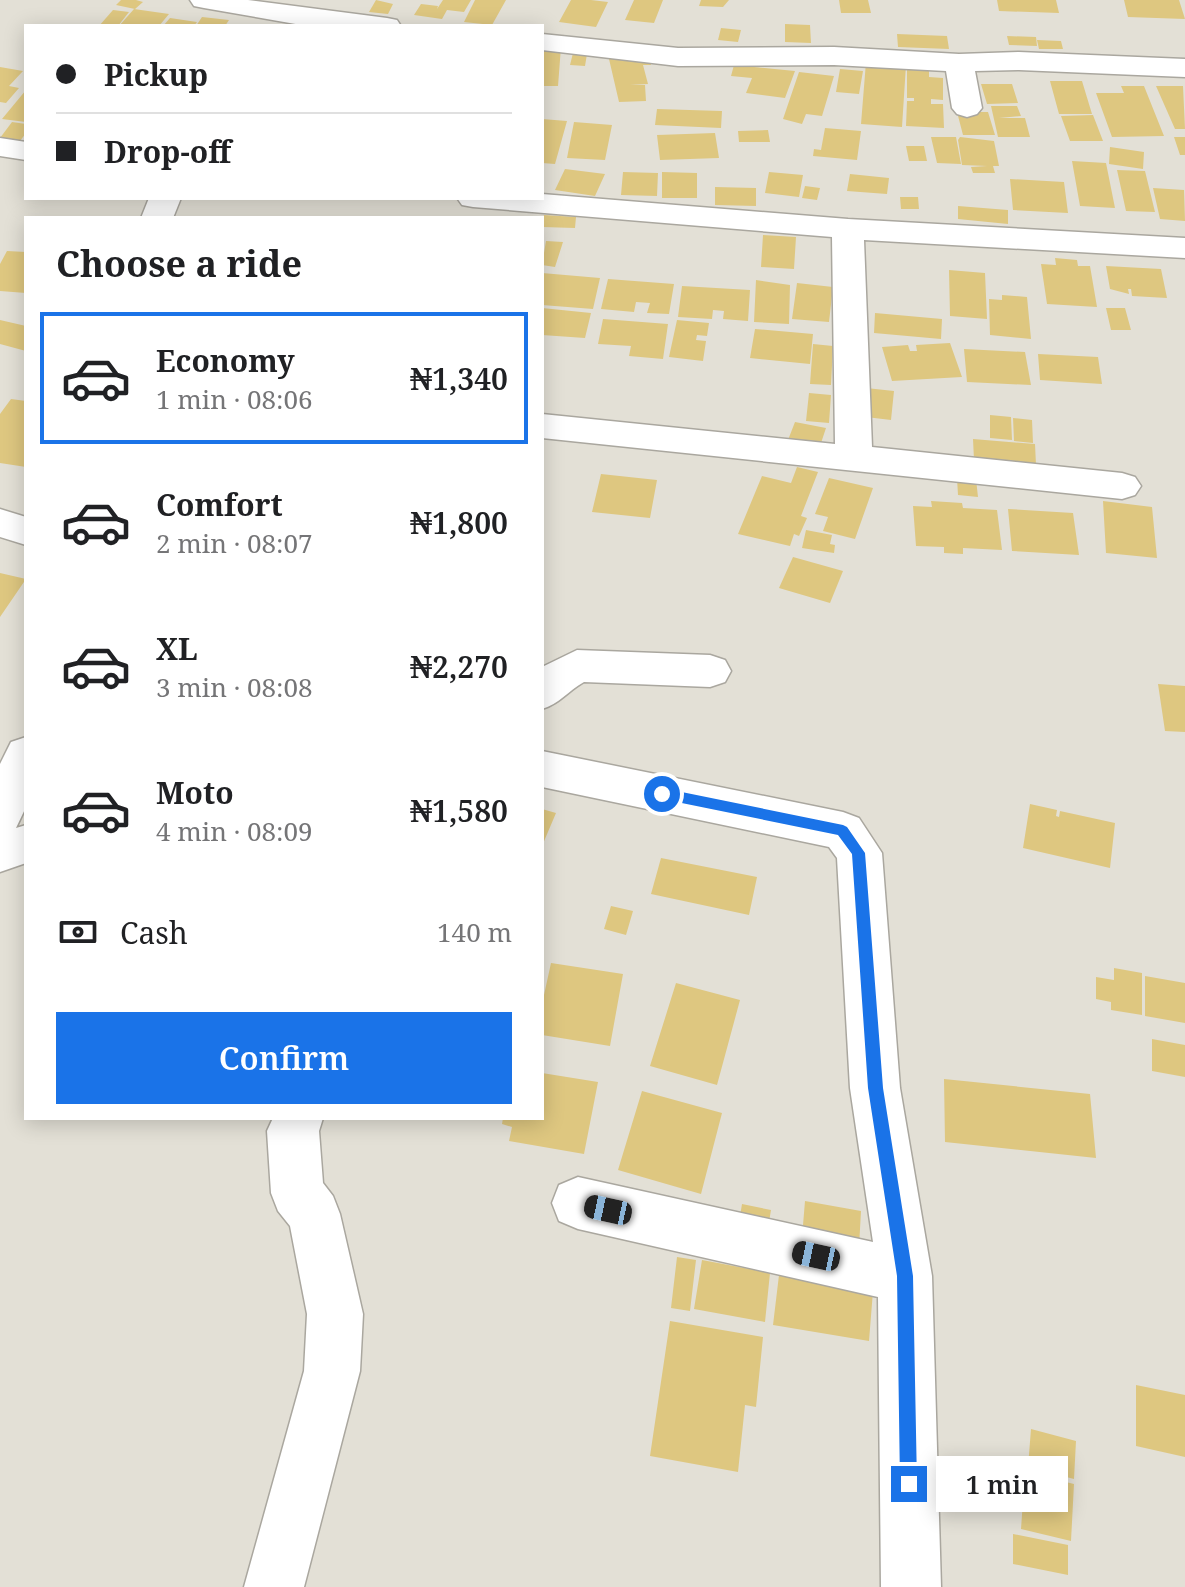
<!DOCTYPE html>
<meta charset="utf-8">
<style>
:root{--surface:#fff;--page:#f2f2f2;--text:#202124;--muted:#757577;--line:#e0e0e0;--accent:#1a73e8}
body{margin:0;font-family:"Noto Serif",serif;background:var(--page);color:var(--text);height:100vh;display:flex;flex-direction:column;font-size:30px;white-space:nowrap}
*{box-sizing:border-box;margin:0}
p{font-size:26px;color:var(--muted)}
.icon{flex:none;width:44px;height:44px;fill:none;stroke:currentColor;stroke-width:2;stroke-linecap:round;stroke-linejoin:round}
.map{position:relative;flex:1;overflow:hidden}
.details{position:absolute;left:24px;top:216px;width:520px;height:904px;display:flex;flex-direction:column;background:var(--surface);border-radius:0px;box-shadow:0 4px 20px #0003}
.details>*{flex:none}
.hud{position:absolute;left:24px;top:24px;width:520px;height:176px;border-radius:0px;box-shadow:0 4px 20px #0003;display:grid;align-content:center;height:176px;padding:0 32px;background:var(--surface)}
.end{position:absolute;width:36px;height:36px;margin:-18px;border:10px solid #1a73e8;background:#fff;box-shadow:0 0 0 4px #fff}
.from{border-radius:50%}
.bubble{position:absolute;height:56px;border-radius:0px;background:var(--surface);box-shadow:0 4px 20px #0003;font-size:26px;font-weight:600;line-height:56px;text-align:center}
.car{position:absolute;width:24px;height:48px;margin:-24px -12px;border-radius:10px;box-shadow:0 0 6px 2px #0007;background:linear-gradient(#222 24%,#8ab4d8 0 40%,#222 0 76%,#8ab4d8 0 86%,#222 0)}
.hud b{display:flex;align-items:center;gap:28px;height:76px;font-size:30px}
.hud b+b{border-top:2px solid var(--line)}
.hud i{width:20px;height:20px;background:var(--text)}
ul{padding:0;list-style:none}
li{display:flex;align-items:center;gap:24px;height:132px;margin:0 16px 12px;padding:0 16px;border:4px solid transparent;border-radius:0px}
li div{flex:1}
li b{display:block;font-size:30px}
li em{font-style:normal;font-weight:600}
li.active{border-color:var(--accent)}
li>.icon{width:72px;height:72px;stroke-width:1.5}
h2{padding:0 32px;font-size:36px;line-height:96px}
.pay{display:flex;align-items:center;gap:20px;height:88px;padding:0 32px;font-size:30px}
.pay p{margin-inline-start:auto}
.action{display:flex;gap:16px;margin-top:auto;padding:16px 32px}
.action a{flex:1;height:92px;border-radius:0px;background:var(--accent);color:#fff;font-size:32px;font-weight:600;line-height:92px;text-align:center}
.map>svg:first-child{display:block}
</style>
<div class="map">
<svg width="1185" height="1587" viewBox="0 0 1185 1587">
<rect width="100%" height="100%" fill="#e3e0d6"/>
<path fill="#dec780" d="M121 0H136L143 2 135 9 116 5Z
M376 0 393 4 388 14 369 12Z
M443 0H471L464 12 447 10 442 19 414 15 421 4 438 6 437 9Z
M475 0H506L492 25 464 22Z
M571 0H591L608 2 596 27 559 22Z
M634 0H663L654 23 625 20Z
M701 0H729L723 7 699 6Z
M839 0H868L871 13H841Z
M997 0H1056L1059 13 999 11Z
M1124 0H1179L1185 19 1128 17Z
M134 9 169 14 159 26H119Z
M113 10 129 12 118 26H99Z
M202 17 229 20 225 26H196Z
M170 18 197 22 194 26H163Z
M785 24 810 25 811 43 785 42Z
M721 28 741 30 738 42 718 40Z
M897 34 947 36 949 49 898 47Z
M1007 36 1036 37 1037 46 1009 45Z
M1037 40 1061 41 1063 49H1039Z
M542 47H561L558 86H542Z
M573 53 587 54 585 66 570 65Z
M649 55 651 65H643L648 84 630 85H645L646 101 619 102 609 59Z
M866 62 906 65 902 127 861 124Z
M907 64 921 65V70L929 71V77L943 78V100L931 99V104H943L944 128 906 126 907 101H914V98H907Z
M734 65 795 71 785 98 746 93 752 78 731 76Z
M0 67 23 71 9 86 19 88 6 103 0 102Z
M840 69 863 71 859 94 836 92Z
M799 72 834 76 822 116 806 114 802 124 783 119Z
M1050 81H1082L1092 114H1059Z
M981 84H1012L1018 103 987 104Z
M1121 86H1144L1164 136 1112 137 1096 93H1124Z
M1156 86H1183L1185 129H1175Z
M26 90V122L2 119Z
M991 106H1017L1021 116 999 118H1025L1030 137H998Z
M657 109 722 111 721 128 655 125Z
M957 112H988L995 135H963Z
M1093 115 1103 141H1070L1061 116Z
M542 119 567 121 555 164 542 163Z
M12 122 26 124V133L20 141 0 138Z
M574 122 612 125 605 160 567 158Z
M825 128 861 131 857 160 813 156 814 149 821 150Z
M768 130 770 142H739L738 131Z
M715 133 719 158 660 160 657 135Z
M931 137H956L961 164 937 163Z
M960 137 994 141 999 166H993L995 173H973L971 167 987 166 962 165 958 140Z
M1174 137H1185V155H1180Z
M906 146H924L927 161H909Z
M1110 147 1144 152 1143 169 1109 164Z
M1072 161 1106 163 1115 208 1080 206Z
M565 169 605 174 595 196 555 190Z
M1117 170 1145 171 1155 212 1126 211Z
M623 172 658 173 657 196 621 195Z
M662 172 697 173V198H662Z
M769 172 803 175 799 197 765 193Z
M850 174 889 178 887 194 847 191Z
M1010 179 1064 182 1068 213 1013 210Z
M805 186 820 188 817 200 802 198Z
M715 187 756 188V206L715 205Z
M1153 188 1184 190 1185 221 1160 219Z
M900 197H918L919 209H901Z
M958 206 1008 210V224L958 219Z
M544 215 576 217 575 228 542 227Z
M763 235 796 237 794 269 761 267Z
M546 241 563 242 555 267 542 265Z
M7 251 26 252V293L0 291V264Z
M1055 258 1077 260 1078 266H1090L1097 307 1047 304 1041 264 1056 265Z
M1106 266 1161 269 1167 298 1132 296 1131 289H1128L1129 294 1110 289Z
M949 270 985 273 987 319 950 316Z
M542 273 600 278 593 309 542 305Z
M608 279 674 284 669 314 647 313 650 303 636 302 634 312 601 309Z
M756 280 790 285 789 324 754 322Z
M797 283 833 287 829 322 792 319Z
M682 286 750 290 748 321 723 319 724 311 713 310 712 319 678 317Z
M1002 295 1027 297 1031 339 990 335 989 299 1002 300Z
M542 308 591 313 585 338 542 335Z
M1106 308H1125L1131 330H1111Z
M875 313 942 319 941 339 874 333Z
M603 319 668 324 663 359 629 356 631 346 598 344Z
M0 320 26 326V351L0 344Z
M677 320 709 323 707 336 697 335 696 340 706 341 703 361 669 357Z
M755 329 813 334 810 364 750 358Z
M950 343 962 377 892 381 882 347 908 345 910 351H917L916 345Z
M813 344 833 346 831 385 810 384Z
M964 349 1025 352 1031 385 967 382Z
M1038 354 1098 357 1102 384 1040 380Z
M866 388 894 391 891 420 866 417Z
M809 393 831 395 829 423 806 421Z
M11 399 26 401V467L0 463V414Z
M990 415 1011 417 1012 440 990 438Z
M1013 418 1032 420 1033 443 1014 441Z
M795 422 826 428 820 446 788 440Z
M973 439 1035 444 1036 465 974 460Z
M797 467 818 472 801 516 807 518 799 536 794 534 790 546 738 534 762 476 791 483Z
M601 474 657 480 650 518 592 512Z
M829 478 873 488 855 539 823 531 828 517 815 514Z
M957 478 976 479 978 497 958 495Z
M931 501 962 503 963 508 997 510 1002 550 963 548V554L944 553V547L916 546 913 506 932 507Z
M1103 501 1152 507 1157 558 1106 553Z
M1008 509 1073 513 1079 555 1012 551Z
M806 530 832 535 830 544 835 545 834 553 802 548Z
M793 557 843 571 830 603 779 588Z
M0 573 26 579 0 617Z
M1158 684 1185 686V732L1165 731Z
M1030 804 1057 810 1056 816 1059 817 1060 811 1115 823 1110 868 1023 848Z
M542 809 556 813 542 846Z
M661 858 757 877 749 915 651 894Z
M611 906 633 911 626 935 604 929Z
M551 963 623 974 610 1046 542 1035V1004Z
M1114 968 1142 973V1015L1111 1010V1002L1096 999V977L1114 980Z
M1145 976 1185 983V1023L1145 1016Z
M676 983 740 1000 717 1085 650 1066Z
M1152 1039 1185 1045V1077L1152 1071Z
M542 1073 598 1082 584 1154 509 1141 512 1127 502 1124 503 1118H542Z
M944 1079 1090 1094 1096 1158 945 1142Z
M642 1091 722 1113 701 1194 618 1170Z
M805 1201 861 1211 859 1247 802 1237Z
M742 1204 771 1210 768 1228 739 1222Z
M677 1257 696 1260 690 1311 671 1308Z
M702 1260 770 1273 765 1322 694 1309Z
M779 1275 873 1291 869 1341 773 1325Z
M670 1321 763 1337 756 1407 745 1405 738 1472 650 1456Z
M1136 1385 1185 1395V1457L1136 1446Z
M1031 1429 1076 1441 1074 1479 1028 1467Z
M1025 1472 1074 1484 1071 1541 1021 1529Z
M1013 1534 1068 1545V1575L1013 1564Z"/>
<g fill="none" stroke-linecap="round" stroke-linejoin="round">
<defs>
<path id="minor" d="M190 0H248L387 18 397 20 401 26H307L204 8 194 6Z
M542 34 678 48 834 47 959 54 1019 52 1185 59V77L1019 70 975 71 982 108 977 114 967 117 957 114 952 108 946 71 834 65 678 66 542 50Z
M0 138 26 142V160L0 156Z
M542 194 848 219 1185 238V258L864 240 872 447 1122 473 1135 477 1141 486 1135 495 1122 499 542 438V414L835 444 832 237 473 207 462 205 457 198H542Z
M149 198H181L173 218H141Z
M0 509 26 517V545L0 537Z
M577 650 710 655 725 660 731 671 725 682 710 687 584 682C568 691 559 704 542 709V667Z
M26 737V807L16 828 26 825V863L0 872V764L11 742Z
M542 751 843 812 859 818 882 853 900 1088 932 1276 941 1587H881L878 1297 578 1229 559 1221 552 1203 559 1185 578 1177 873 1242 850 1088 837 858 829 847 542 787Z
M273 1118H323L319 1131 323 1183 333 1196 340 1214 363 1314 360 1371 304 1587H244L304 1371 307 1314 290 1226 278 1211 271 1193 267 1131Z"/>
</defs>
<use href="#minor" stroke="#aaa79f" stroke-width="3"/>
<use href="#minor" fill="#fff" fill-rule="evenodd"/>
</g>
<path fill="#1a73e8" d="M662 788 843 825 847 827 865 853 883 1088 913 1276 917 1484 915 1491 909 1493 902 1491 900 1484 897 1276 868 1088 852 854 838 835 662 799 656 794Z"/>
</svg>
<i class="end from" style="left:662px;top:794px"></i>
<i class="end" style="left:909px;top:1484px"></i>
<div class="bubble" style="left:936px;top:1456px;width:132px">1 min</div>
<i class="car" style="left:608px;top:1210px;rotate:282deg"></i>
<i class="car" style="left:816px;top:1256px;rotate:282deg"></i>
<div class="hud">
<b><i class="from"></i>Pickup</b>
<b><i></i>Drop-off</b>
</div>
<section class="details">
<h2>Choose a ride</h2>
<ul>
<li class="active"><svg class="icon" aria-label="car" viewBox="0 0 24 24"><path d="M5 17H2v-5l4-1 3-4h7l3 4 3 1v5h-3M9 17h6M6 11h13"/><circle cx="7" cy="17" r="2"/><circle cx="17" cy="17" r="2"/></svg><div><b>Economy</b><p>1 min · 08:06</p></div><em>₦1,340</em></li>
<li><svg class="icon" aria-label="car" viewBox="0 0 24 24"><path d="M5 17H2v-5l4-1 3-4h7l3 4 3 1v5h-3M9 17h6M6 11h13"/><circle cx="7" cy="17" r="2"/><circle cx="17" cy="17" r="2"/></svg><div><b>Comfort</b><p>2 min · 08:07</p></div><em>₦1,800</em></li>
<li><svg class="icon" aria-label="car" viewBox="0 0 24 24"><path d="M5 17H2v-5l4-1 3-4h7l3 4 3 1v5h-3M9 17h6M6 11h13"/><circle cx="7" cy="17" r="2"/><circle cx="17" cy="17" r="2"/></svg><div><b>XL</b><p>3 min · 08:08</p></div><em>₦2,270</em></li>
<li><svg class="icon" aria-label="car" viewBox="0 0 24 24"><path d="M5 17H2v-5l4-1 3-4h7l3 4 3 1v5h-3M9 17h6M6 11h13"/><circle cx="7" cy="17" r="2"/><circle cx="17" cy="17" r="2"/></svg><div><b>Moto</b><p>4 min · 08:09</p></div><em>₦1,580</em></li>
</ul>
<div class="pay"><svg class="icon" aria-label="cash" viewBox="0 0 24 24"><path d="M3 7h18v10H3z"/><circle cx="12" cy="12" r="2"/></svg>Cash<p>140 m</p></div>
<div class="action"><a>Confirm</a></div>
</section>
</div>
